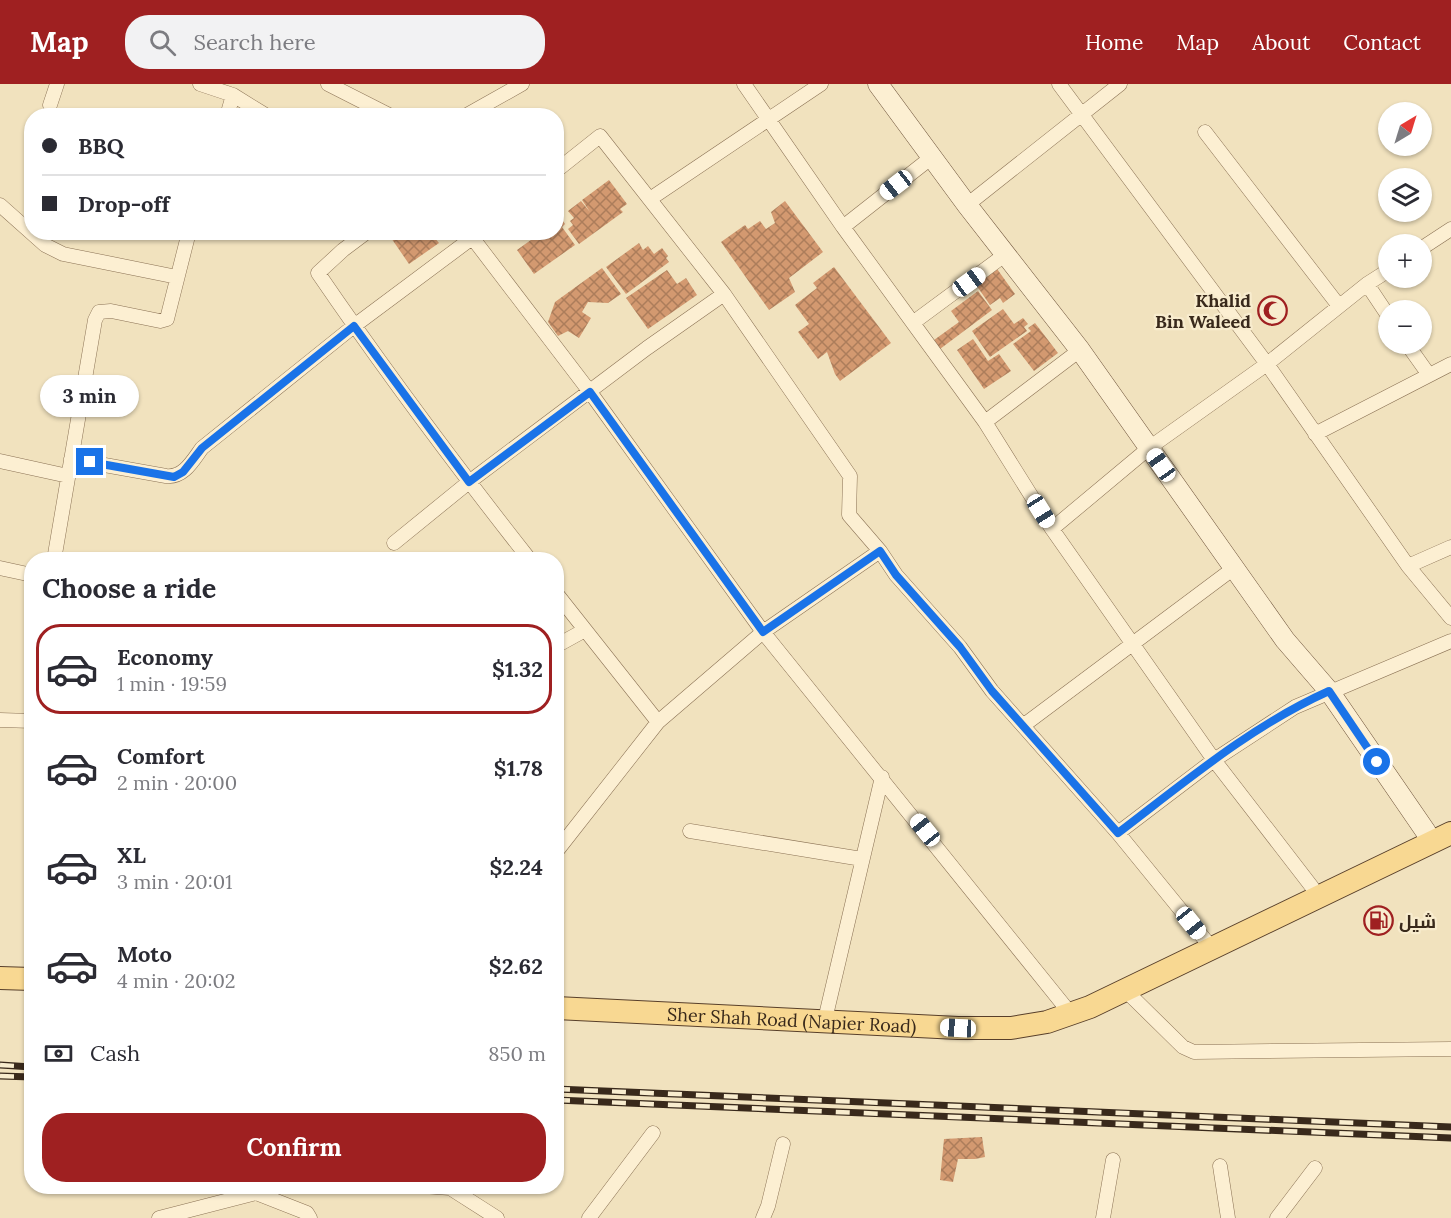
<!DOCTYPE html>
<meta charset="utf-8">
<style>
:root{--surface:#fff;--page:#f2f2f3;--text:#2b2b33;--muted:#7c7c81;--line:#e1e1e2;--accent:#9f2021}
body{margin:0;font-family:Lora,Cairo,serif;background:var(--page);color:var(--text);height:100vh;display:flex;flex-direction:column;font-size:22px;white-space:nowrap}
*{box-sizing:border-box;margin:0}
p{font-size:20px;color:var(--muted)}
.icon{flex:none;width:33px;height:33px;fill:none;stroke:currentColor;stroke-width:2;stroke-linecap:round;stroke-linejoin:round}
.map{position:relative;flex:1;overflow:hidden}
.sheet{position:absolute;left:24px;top:468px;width:540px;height:642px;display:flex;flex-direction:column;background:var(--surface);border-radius:24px;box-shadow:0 2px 4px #0004}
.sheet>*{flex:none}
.top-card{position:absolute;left:24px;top:24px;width:540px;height:132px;border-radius:24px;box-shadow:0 2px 4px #0004;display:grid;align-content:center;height:132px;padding:0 18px;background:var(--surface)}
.needle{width:39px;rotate:38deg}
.controls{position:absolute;left:1378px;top:18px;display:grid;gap:12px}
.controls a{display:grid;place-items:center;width:54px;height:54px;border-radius:50%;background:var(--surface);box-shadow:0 2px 4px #0004;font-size:30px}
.end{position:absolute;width:27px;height:27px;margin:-14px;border:8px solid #1a73e8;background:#fff;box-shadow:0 0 0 3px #fff}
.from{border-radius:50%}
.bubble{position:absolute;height:42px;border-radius:21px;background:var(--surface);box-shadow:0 2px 4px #0004;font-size:20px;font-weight:700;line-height:42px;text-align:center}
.car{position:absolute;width:18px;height:36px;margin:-18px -9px;border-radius:8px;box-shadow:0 0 4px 2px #0007;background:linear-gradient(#fff 24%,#345 0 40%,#fff 0 76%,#345 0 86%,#fff 0)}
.top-card b{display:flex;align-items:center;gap:21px;height:57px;font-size:22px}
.top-card b+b{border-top:2px solid var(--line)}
.top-card i{width:15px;height:15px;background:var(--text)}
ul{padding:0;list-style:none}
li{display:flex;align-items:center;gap:18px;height:90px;margin:0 12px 9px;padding:0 6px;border:3px solid transparent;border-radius:24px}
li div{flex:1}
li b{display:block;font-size:22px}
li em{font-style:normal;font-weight:700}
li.selected{border-color:var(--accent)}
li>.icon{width:54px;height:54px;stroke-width:1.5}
h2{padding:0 18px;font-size:27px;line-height:72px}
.pay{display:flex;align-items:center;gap:15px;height:66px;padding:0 18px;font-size:22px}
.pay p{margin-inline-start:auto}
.button{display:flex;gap:12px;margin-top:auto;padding:12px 18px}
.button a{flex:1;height:69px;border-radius:24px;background:var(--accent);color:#fff;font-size:24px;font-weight:700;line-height:69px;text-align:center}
header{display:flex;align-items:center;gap:36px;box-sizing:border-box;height:84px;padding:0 30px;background:var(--accent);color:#fff}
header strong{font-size:28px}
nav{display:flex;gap:33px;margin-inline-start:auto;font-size:21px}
.search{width:420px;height:54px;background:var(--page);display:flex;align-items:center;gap:15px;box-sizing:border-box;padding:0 21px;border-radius:24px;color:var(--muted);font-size:22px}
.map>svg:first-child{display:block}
</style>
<header>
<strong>Map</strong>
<div class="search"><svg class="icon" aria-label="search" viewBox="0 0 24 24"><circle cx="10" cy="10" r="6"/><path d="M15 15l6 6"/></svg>Search here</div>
<nav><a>Home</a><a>Map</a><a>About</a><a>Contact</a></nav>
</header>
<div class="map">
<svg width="1451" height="1134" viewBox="0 0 1451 1134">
<defs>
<pattern id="building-cross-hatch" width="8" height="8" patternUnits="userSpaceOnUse" patternTransform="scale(1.5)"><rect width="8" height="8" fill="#d39970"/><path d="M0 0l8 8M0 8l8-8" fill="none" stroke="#ac7d5b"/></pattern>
</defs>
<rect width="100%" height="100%" fill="#f1e2be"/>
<path fill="url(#building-cross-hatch)" d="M609 96 627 120 620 125 623 128 579 160 568 145 573 141 570 137 574 134 568 127 581 117 590 128 582 116Z
M785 117 823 168 789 194 795 208 769 226 721 158 745 141 748 145 760 137 766 145 775 139 771 128Z
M559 131 565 140 562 143 575 161 534 190 517 166 542 148H556V133Z
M387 148H437L438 150 434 153 439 159 409 180Z
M639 159 643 166 648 162 654 170 662 164 668 172 666 174 669 178 626 210 606 183Z
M995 182 1015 210 1003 219 1000 214 990 221 974 198Z
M834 183 891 259 840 297 835 290 827 268 818 275 798 248 809 240 795 221 817 204 813 199Z
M602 184 621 210 608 219 588 218 582 228 591 234 579 254 568 247 558 252 548 238 555 218Z
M667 186 677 200 686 194 697 211 648 245 626 214Z
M978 207 992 226 940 265 934 256 959 238 951 227Z
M1003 225 1014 240 1023 234 1028 240 1024 243 1027 247 990 273 972 247Z
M1035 239 1058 269 1034 287 1013 260 1031 247 1028 244Z
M973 255 988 277 999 270 1011 287 984 305 957 266Z
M982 1053 985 1073 975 1075H958L953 1098 940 1096 944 1055Z"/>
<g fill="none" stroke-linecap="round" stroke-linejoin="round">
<defs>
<path id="minor" d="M200 0 233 11 267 32
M328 0 391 32
M744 0 843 143 985 338 1052 445 1214 676 1312 803
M1059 0 1267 280 1408 482 1451 534
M50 21 57 0
M227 32 233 11
M465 32 522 0
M1205 48 1339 222
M556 87 600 52 724 210 850 392 849 431 880 467 896 491 960 563 992 607 1118 749 1206 857
M650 115 821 0
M0 121 45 161 63 170 177 193
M967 121 1120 0
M843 143 932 73
M367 148 343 166 318 189C385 287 456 382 530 476
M468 148 590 308 763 548 1066 924
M1422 164 1451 145
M1367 200 1389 233
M914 238 1006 170
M1407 260 1429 291
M985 338 1080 266
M1315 350 1451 280
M71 375 166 392C184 394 193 376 202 364L354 242 480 148
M0 377 68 392
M1052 445 1149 364 1267 280 1367 200 1389 186
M394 459 469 398 647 264 724 210
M54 476 95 236 99 228 111 227 160 237 167 235 189 148
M1408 482 1451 463
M0 484 32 491
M556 509 658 638
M556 562 585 546
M0 636 32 637
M1024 641 1234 484
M690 747 862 775
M1118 749 1214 676 1295 623 1451 557
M556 768 658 638 763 548 880 467
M1125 906 1183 963 1194 968 1451 965
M827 927 882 693
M1220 1082 1228 1134
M257 1102 256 1109 307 1129 310 1134
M423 1102 450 1104 497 1134
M159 1134 256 1109
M589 1134 653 1049
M763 1134 768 1122 783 1060
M1103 1134 1113 1076
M1277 1134 1315 1084"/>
<path id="secondary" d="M878 0 967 121 1080 266 1285 556 1329 607 1426 748"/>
<g id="primary">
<path d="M0 894 32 895"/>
<path id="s1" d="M556 924 958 944H1011L1047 938 1090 923 1451 749"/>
</g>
</defs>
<use href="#minor" stroke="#8b7255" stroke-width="15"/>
<use href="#secondary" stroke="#6d5239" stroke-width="21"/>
<use href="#primary" stroke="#583f2a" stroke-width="24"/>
<use href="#minor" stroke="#fcefd2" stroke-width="14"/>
<use href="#secondary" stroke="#fcefd2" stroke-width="20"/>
<use href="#primary" stroke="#f8d892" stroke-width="22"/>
<defs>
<path id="rail" d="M0 981 32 983
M0 992 32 993
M556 1005 1451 1043
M556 1016 1451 1054"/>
</defs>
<use href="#rail" stroke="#39291b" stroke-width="7"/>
<use href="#rail" stroke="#f8ecce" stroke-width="4.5" stroke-dasharray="14" stroke-linecap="butt"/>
</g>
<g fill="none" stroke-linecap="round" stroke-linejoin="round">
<path stroke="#1a73e8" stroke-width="8" d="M90 378 174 393 183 388 202 364 354 242 469 398 590 308 763 548 880 467 896 491 960 563 992 607 1118 749C1185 698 1251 642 1329 607L1377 678"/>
</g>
<defs>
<symbol id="mosque-ring" viewBox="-11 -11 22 22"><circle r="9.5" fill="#f8ecce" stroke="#9f2021" stroke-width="1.5"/><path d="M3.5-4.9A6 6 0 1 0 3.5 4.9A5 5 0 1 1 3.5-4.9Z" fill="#9f2021"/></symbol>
<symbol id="fuel-ring" viewBox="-11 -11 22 22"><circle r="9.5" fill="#f8ecce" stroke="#9f2021" stroke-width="1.5"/><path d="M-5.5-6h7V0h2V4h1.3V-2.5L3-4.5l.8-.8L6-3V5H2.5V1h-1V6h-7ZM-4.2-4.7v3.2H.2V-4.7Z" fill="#9f2021"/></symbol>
</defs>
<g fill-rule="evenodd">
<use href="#mosque-ring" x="1256" y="210" width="33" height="33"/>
<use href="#fuel-ring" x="1362" y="820" width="33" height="33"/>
</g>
<g text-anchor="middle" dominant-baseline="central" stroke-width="4.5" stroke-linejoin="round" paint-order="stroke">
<g font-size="18" font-weight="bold" fill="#39291b" stroke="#f8ecce" text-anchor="end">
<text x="1251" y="216">Khalid<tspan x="1251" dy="21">Bin Waleed</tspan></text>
<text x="1399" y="837" text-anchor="start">شیل</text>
</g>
<g font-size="18" fill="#39291b" stroke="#f8ecce">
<text stroke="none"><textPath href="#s1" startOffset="236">Sher Shah Road (Napier Road)</textPath></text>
</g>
</g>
</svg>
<div class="controls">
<a><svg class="needle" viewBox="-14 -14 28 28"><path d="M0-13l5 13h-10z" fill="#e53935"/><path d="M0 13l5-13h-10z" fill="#7c7c81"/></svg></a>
<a><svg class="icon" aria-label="layers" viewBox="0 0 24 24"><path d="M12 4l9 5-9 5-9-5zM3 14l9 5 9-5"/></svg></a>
<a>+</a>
<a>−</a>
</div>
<i class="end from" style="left:1377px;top:678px"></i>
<i class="end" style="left:90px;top:378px"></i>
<div class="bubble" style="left:40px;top:291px;width:99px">3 min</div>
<i class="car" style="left:896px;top:101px;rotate:232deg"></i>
<i class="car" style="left:969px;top:198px;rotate:54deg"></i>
<i class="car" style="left:1161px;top:381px;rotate:325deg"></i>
<i class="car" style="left:1041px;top:427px;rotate:148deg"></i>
<i class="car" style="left:925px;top:746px;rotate:321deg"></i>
<i class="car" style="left:1191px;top:839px;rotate:141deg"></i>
<i class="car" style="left:958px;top:944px;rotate:273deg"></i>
<div class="top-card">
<b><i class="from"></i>BBQ</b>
<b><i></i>Drop-off</b>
</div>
<section class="sheet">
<h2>Choose a ride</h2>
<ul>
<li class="selected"><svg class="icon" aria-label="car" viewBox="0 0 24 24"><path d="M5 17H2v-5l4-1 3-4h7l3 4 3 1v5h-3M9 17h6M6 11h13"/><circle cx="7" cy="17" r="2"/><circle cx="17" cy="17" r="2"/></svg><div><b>Economy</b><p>1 min · 19:59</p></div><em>$1.32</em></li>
<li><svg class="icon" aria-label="car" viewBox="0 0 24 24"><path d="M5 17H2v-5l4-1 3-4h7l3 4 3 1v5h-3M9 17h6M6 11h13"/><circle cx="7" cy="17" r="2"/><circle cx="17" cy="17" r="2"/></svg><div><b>Comfort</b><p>2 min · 20:00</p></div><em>$1.78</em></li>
<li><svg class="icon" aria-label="car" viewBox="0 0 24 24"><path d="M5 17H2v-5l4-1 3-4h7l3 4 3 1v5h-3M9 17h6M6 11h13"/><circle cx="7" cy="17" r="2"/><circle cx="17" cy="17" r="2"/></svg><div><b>XL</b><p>3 min · 20:01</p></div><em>$2.24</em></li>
<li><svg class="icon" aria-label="car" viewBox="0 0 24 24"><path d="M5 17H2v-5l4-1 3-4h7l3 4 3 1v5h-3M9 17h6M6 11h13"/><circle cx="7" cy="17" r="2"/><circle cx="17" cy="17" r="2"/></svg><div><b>Moto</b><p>4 min · 20:02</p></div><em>$2.62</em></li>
</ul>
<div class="pay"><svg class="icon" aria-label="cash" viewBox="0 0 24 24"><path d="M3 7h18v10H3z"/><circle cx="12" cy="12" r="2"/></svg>Cash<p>850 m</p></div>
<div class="button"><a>Confirm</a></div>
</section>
</div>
